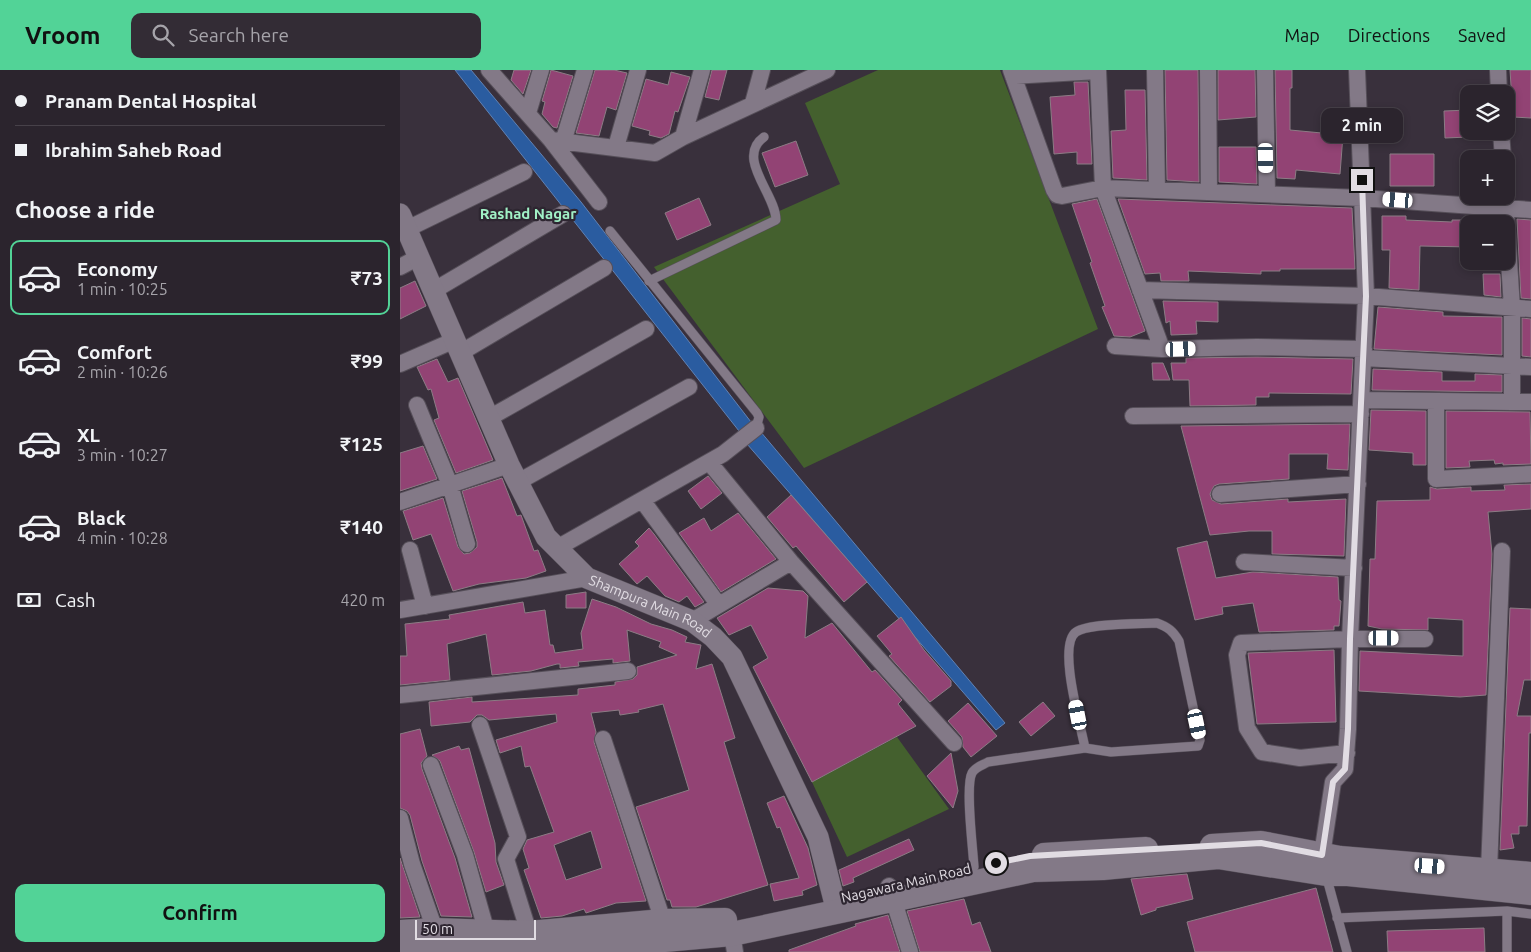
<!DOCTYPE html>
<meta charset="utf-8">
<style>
:root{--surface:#2b242d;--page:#332c35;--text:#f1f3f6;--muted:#a6a4aa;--line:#474149;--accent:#52d397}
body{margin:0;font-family:Ubuntu,sans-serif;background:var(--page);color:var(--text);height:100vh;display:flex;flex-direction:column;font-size:19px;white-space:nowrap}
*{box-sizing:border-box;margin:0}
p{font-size:16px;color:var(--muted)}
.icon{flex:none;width:28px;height:28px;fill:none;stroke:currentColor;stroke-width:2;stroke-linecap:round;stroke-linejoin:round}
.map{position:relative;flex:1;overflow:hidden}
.panel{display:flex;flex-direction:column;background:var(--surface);width:400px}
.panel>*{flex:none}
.top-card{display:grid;align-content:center;height:110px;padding:0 15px;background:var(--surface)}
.tools{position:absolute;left:1060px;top:15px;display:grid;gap:10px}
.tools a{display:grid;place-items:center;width:55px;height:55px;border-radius:10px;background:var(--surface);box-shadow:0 2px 8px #0003,0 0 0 1px var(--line);font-size:25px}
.scale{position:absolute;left:15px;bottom:12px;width:121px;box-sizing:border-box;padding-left:5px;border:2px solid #e1dce3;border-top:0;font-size:14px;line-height:18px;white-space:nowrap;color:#e1dce3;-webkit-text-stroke:4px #2e2631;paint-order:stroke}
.end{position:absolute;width:22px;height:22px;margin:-11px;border:6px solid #e1dce3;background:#111;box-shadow:0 0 0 2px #111}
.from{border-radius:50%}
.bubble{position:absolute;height:35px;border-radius:10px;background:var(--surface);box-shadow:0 2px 8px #0003,0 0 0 1px var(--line);font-size:16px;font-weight:600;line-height:35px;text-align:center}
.car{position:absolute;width:15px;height:30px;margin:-15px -8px;border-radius:6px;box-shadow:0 0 4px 1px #0007;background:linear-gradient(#fff 24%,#345 0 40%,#fff 0 76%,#345 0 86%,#fff 0)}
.top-card b{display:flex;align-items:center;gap:18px;height:48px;font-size:19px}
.top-card b+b{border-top:1px solid var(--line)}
.top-card i{width:12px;height:12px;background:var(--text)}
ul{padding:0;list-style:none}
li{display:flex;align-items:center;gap:15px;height:75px;margin:0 10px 8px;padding:0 5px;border:2px solid transparent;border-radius:10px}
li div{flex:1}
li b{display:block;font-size:19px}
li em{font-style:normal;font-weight:600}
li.on{border-color:var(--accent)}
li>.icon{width:45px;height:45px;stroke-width:1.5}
h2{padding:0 15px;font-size:22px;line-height:60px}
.pay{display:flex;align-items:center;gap:12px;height:55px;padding:0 15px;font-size:19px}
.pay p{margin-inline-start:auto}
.cta{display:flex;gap:10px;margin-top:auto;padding:10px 15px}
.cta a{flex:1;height:58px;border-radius:10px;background:var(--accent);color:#111;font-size:20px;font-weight:600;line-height:58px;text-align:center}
header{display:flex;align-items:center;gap:30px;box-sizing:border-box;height:70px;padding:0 25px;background:var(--accent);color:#111}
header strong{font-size:24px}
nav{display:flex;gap:28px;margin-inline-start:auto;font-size:18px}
.search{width:350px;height:45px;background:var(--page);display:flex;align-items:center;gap:12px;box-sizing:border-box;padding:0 18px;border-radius:10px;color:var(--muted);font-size:19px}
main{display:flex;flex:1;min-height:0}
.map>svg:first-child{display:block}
</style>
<header>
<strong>Vroom</strong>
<div class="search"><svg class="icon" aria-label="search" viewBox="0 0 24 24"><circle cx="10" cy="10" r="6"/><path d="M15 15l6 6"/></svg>Search here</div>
<nav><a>Map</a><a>Directions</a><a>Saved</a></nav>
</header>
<main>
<section class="panel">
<div class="top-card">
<b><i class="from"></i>Pranam Dental Hospital</b>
<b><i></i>Ibrahim Saheb Road</b>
</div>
<h2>Choose a ride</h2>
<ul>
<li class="on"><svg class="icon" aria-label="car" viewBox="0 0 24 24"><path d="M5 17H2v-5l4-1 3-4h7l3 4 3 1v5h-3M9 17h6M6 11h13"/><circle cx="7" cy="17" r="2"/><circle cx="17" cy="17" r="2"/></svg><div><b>Economy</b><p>1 min · 10:25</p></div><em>₹73</em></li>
<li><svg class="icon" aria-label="car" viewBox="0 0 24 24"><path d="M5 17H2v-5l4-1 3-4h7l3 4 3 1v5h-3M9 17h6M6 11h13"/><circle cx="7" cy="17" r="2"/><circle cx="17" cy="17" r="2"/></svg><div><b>Comfort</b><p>2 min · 10:26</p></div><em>₹99</em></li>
<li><svg class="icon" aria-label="car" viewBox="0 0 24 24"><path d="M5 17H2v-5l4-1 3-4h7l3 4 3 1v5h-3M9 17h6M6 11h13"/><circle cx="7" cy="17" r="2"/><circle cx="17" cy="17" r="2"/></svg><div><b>XL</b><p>3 min · 10:27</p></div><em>₹125</em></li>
<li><svg class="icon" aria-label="car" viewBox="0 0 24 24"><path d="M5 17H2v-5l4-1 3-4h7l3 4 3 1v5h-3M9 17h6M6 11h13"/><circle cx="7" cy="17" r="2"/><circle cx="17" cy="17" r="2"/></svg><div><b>Black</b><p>4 min · 10:28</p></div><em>₹140</em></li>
</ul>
<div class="pay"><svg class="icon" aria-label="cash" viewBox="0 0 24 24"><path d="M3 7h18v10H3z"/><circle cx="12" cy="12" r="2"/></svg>Cash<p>420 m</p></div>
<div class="cta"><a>Confirm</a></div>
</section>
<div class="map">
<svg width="1131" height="882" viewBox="0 0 1131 882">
<rect width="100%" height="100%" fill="#39303c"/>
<path fill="#44602e" d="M478 0H600L698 259 404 398 254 197 440 114 405 33Z
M497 667 549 739 447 787 412 712Z"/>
<path fill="#2a5ca0" stroke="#6182b4" d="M55 0H71L181 132 351 352 339 361Z
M360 361 605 653 596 660 347 374Z"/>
<path fill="#924374" stroke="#8c7c85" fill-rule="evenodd" d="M114 0H131L123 24 111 10Z
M151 0 173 6 157 58 153 57 142 44 145 32 142 31Z
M195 0H214L227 3 216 40 207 37 199 66 176 63Z
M312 0H327L319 30 305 27Z
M765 0H798L799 112 767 110Z
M818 0H855L856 47 818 50Z
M875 0H892V18H890V60L943 65 940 104 896 100 895 109 877 108Z
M1110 0H1131V48L1113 47Z
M271 2 290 7 278 42 275 41 269 64 261 68 249 65 250 61 232 56 246 9 268 15Z
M674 12H688L692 94H677V82L654 84 650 27 675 25Z
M725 20H745L747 110 713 108 711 61 726 60Z
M1069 40V67L1045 68 1044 41Z
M396 71 408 105 375 117 362 83Z
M819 77H856L857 114 819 112Z
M990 84H1034V116H990Z
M299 128 311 155 277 170 265 143Z
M697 129 745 261 730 267 714 266 702 237 705 236 690 193 692 192 672 134Z
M718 129 952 138 955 199H880V201H861V204L788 201 789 211H761L760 203 745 204Z
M982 146H1006V150L1052 152V150H1069V177L1020 176 1019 220 989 218 990 180H982Z
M1077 146 1096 148 1097 154H1077Z
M1117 149 1131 150V229L1121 228Z
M1083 204H1100L1101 227 1084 225Z
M15 211 26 236 0 249V218Z
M763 231 818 232V252L796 251 797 264 771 265 770 251 766 253Z
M978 237 1043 242V246L1102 247V285L974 279Z
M1122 248 1131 249V287L1122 286Z
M857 287 953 289 951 324 869 323V327H856V335L790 336 789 310H773L771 293H786V288Z
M37 289 48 312 58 308 93 390 56 403 34 350 39 348 31 319 28 320 17 297Z
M752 293H763L770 310H753Z
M973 299 1042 302V311H1075V304L1102 305V322L972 320Z
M971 340 1026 341V395H1013V383L969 380Z
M1046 341 1130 342 1131 394 1103 395V393L1095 394 1094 390 1069 391 1070 397 1046 398Z
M950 354 948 400 927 399 928 384H889V409L819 414 814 416 810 424 812 430 821 434 888 429V432L946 429 944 486 872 484V461H849L810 465 781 356Z
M23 376 37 409 0 421V383Z
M308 406 322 423 301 439 288 421Z
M102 408 117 446 121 445 134 481 138 480 146 501 126 508 79 514 53 521 31 464 13 470 3 441 43 428 58 477 64 484 70 483 77 477V472L62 421Z
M1131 414V439L1088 442 1092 484 1086 625 1060 627 959 621 960 581 1063 586V550L1028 548V560L982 559 968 556 970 489H975L977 431 1030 430V417L1037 419 1071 417V421L1105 420 1104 415Z
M391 425 467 512 444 532 396 476 393 478 367 447Z
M338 443 376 489 321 522 279 463 304 448 311 461Z
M249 458 254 464 304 532 295 537 287 526 279 532 265 526 247 506 237 514 219 494 239 476 235 472Z
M807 471 816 508 853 502 938 507 939 530 941 531 939 556H934V560L859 562 853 533 822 537 823 544 795 550 777 478Z
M368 518 403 521 408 526 405 568 432 553 472 602 475 600 502 630 498 634 516 656 412 712 353 597 368 588 351 555 329 565 317 548Z
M186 522V538H166V525Z
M192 529 216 537 251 554 272 560 287 567 285 572 301 575 296 599 312 594 335 668 324 672 368 815 296 837H272L270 830H267L236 737 289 720 263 634 238 640 239 642 220 645 219 640 191 643 196 662 194 672 246 831 216 833 186 843 184 839 162 846 141 848 124 800 129 798 123 779 127 770 154 762 130 696 125 697 121 676 100 683 96 670 157 652 156 644 89 650 82 645H77L70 652 31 656 29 632 72 627V632L178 625V619L215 615V612L233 609 237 605V597L277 585 259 577 261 572 227 560 230 591 213 593V589L178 592 179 596 160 598V594H157L131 601 92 605 86 564 47 574 50 610 0 615V586H7L5 554 50 549 49 545 123 532 125 543 145 540 150 575H153L155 583 183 579 181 563ZM191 761 202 798 166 810 154 775Z
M1110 538 1131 539V610H1124L1117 646H1131V663H1129L1127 756H1119V764H1111L1114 778 1100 780Z
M501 547 524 580 551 611V616L530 632 489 586 492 584 477 566Z
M934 580 936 652 857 654 848 583Z
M643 632 655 646 631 666 619 652Z
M568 633 597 666 571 687 563 677 562 667 548 651Z
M20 659 27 686 21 693 22 699 55 788 72 847 41 846 22 791 10 745 7 741 0 738V664Z
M59 676 61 680 69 678 95 773 96 792 104 815 86 822 74 782 40 691 32 685Z
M551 683 558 721 553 738 527 706Z
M384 726 408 778 417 815 402 821 403 825 374 831 370 814 399 808 380 757 377 758 367 733Z
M509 769 514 780 453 808 454 812 443 816 439 800Z
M0 788 3 797 20 847 0 848Z
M787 804 793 829 756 838V840L741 845 731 809Z
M916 818 933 882H795L787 852Z
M564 829 572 855 580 852 591 882H520L507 841Z
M488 845 500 882H389V880L456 856 455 854Z
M1084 858 1085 882H988L987 861Z"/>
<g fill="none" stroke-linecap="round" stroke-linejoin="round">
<defs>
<path id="service" d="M210 161 357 343 359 347 356 358
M249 211 376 150C376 124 335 88 364 67
M574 797C573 779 565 716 572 703 575 697 583 695 588 692L685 678 711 682 798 676 800 670 779 571C773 561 768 557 757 553 739 554 689 553 676 562 657 575 681 656 685 678
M926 805 947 882
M1107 841V882
M937 848 1107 841 1131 844"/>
<path id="minor" d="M89 0 151 70 255 83 283 67 427 0
M611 0 654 120 657 125 662 126 703 118 698 0
M755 0 757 120
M808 0 809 122
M865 0 867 124
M1098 0 1099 24
M613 6 698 1
M353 33 362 0
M128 43 141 0
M1101 61 1103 89
M283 67 302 0
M151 70 199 132
M163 72 185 0
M216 77 238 0
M7 159 124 102
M0 197 19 187
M740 220 966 226 1131 239
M33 221 163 144
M715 276 762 279 857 277 964 279
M762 279 703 118 962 128 1131 140
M60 283 204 198
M963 288 1131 297
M0 294 55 270
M962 330 1112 332V238L1105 128
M1036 331V409L1131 404
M1112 332H1131
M17 335 50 415 67 474
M733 346 961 344
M89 348 246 259
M309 392 391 492 554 673
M118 412 289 317
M820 424 958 414
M242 430 318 534
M0 432 109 395
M157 478 323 384 356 358
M10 480 25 536
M844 492 954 498
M0 540 187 508
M292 551 391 492
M0 625 228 601
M80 655 118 767 106 789 129 863
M203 669 263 851
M947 683 900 688 862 682 847 658 837 585 841 573 950 569H1025
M31 695 65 785 87 863
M0 748 12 794 35 860
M922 785 933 712 945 699 948 659 950 569 966 226 957 0
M1089 800 1102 481
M489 816 510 882
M332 864 335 882"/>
<g id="tertiary">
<path id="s1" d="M0 144 109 395 146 467 187 508 292 551 313 567 332 587 418 767 437 842"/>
</g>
<path id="secondary" d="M812 776 861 773 940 788 1131 804
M644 785 746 779
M0 862 35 860 129 863 263 851 325 850
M0 879 187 877 332 864 633 800 703 798 818 787 926 804H948L1131 823"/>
</defs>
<use href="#service" stroke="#564f59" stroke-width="10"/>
<use href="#minor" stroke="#564f59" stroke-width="18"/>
<use href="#tertiary" stroke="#564f59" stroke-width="22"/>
<use href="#secondary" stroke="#564f59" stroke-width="25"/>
<use href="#service" stroke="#837987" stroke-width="9"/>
<use href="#minor" stroke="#837987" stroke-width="16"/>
<use href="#tertiary" stroke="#837987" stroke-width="21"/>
<use href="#secondary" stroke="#837987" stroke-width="24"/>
</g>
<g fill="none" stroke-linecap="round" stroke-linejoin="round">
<path stroke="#e1dce3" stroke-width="6" d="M596 793 630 786 861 773 922 785 933 712 945 699 948 659 950 569 966 226 962 110"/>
</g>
<g text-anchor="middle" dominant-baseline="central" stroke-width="4.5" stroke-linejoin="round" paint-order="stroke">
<g font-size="14" fill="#e1dce3" stroke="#2e2631">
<text stroke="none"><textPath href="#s1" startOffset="482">Shampura Main Road</textPath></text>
<text transform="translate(506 813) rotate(-13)">Nagawara Main Road</text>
</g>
<g font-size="15" font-weight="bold" fill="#a1f1c6" stroke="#2e2631">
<text x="128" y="143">Rashad Nagar</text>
</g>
</g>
</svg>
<div class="tools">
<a><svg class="icon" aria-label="layers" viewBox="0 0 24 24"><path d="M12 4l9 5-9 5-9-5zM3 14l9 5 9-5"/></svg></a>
<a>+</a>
<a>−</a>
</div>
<div class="scale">50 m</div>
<i class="end from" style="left:596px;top:793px"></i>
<i class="end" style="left:962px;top:110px"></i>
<div class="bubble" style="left:921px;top:38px;width:82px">2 min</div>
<i class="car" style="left:866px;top:88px;rotate:179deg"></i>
<i class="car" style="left:998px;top:130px;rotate:274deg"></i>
<i class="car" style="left:781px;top:279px;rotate:88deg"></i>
<i class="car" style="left:984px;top:568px;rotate:90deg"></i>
<i class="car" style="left:678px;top:645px;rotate:349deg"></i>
<i class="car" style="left:797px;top:654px;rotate:168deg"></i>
<i class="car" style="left:1030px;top:796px;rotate:94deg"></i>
</div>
</main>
